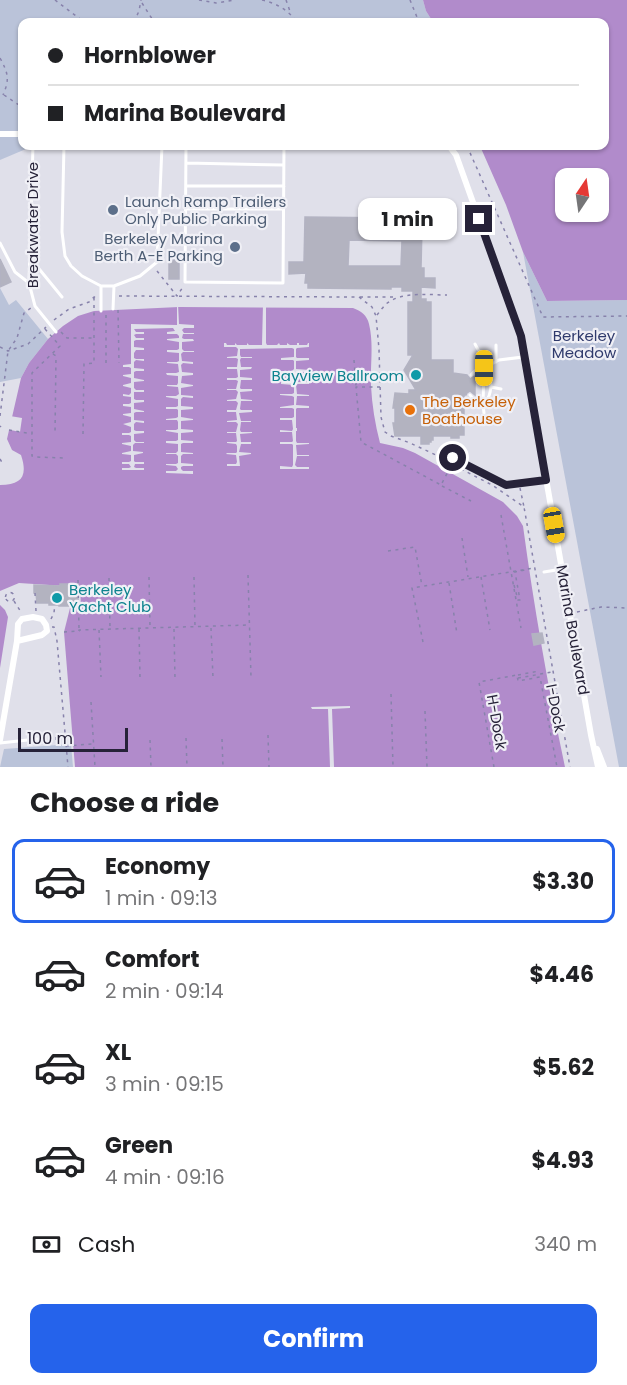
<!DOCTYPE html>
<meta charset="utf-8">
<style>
:root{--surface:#fff;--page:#f2f2f2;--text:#202124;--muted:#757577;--line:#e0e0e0;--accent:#2563eb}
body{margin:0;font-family:Poppins,sans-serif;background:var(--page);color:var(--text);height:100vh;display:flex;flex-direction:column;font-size:22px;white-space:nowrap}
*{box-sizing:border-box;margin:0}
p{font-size:20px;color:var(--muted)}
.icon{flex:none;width:33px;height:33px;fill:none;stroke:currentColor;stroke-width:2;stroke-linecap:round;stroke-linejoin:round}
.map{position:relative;height:767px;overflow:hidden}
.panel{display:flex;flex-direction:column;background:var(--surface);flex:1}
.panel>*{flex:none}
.banner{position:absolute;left:18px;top:18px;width:591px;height:132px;border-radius:12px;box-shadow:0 2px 4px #0004;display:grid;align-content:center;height:132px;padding:0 30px;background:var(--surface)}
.needle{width:39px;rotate:13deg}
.fabs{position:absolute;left:555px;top:168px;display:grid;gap:12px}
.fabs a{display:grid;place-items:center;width:54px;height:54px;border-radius:12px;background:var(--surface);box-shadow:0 2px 4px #0004;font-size:30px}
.scale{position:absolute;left:18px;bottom:15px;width:110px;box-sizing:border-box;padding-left:6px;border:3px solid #262238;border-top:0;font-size:16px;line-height:21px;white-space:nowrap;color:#262238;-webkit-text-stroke:4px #f0f0f6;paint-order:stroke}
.end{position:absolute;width:27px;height:27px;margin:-14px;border:8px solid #262238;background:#fff;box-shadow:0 0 0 3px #fff}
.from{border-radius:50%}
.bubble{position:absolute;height:42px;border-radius:12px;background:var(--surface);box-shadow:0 2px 4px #0004;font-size:20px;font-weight:700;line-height:42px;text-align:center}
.car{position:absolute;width:18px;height:36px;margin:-18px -9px;border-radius:8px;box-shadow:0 0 4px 2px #0007;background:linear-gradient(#f5c518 24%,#345 0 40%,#f5c518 0 76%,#345 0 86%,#f5c518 0)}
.banner b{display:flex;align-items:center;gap:21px;height:57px;font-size:22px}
.banner b+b{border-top:2px solid var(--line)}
.banner i{width:15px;height:15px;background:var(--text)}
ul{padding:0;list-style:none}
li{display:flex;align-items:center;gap:18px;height:84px;margin:0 12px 9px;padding:0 18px;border:3px solid transparent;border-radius:12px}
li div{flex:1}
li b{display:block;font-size:22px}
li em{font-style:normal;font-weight:700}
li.on{border-color:var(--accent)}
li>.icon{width:54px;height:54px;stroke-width:1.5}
h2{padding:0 30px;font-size:27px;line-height:72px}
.pay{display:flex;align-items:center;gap:15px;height:66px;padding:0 30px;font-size:22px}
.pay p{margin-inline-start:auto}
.cta{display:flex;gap:12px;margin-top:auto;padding:12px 30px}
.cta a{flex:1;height:69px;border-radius:12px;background:var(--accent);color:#fff;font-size:24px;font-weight:700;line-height:69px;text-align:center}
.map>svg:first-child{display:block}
</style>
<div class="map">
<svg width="627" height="767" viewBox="0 0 627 767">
<rect width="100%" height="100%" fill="#e0e0ea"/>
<path fill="#bac3d9" d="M0 0H423L426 11 433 22H22V146H33L0 160Z
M523 252 547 301 627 300V767H619Z
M0 288 9 305 16 300 48 339 29 363 21 378 0 382Z
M71 744 73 767H0L4 749Z"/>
<path fill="#b18bcb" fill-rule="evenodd" d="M423 0H627V300L547 301 523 252 506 205 480 146H604V22H433L426 11ZM566 178H598V212H566Z
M179 307 353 308C361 311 367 315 369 324 374 344 370 366 371 386 372 405 375 424 380 443L403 448 415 453 503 502 517 516 523 526C534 607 548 687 565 767H75L64 632 70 608 81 607 80 587 19 583 0 591V485C22 485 28 476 21 455L12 450 7 439 21 378 29 363 48 339 63 326 78 316 94 311Z
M0 605 5 610 8 617 0 668Z"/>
<path fill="#e0e0ea" d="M177 304H178L179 324 194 325V328H184L182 330 184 333H194V334H183L182 338 184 339H193L194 341 182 342V349L184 351H194V352H183L181 354 182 361 193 362V364L183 363 181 365 182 372 193 373V375L182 376 181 383 193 385V386L181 388V395L193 396V398L183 397 181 399V406L193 407V409L181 410V417L193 419V420L181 421V429L193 430V432L181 433V440L193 441V443H183L181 444V452L193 453V454H183L181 456V463L193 464V466H183L181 467V469L183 471H193V474L166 473V471H176L178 469 176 466 166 465V464H176L178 463V456L176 454H166V453H176L178 451V444L166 443V441H176L178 440V433L166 431V430H176L178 429V422L177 420H166V419L176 418 178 417V410L177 409H166V407H176L178 406V399L166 397V396H176L179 394 178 387 167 386V385H177L178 383V376L167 375 166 373H176L179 372 178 364 167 363V362H177L179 361V353L167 352V350H177L179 349V342L167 340V339L179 338V336L177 334H167V332L175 331 173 328 134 329 136 332H144V334H136L134 335 136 338H144V340H136L134 341V347L144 348V350H136L134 353V358L136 359H144V361L136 360 134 362V368L144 369V371H136L134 372V378L144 380V381L134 382V388L136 390H144V392H134V399L136 400H144V402L134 403V409L144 411V412H136L134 413V420L144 421V423L136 422 134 424V430L136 431H144V433L134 434V440L136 442H144V443H135L133 445V451L143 452V453L134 455V461L135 462H144V464H135L134 467 136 468H144V470H122V468H129L131 467 129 464H122V462H129L131 461V455L122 454V453L131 451V446L122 444V443L131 442V436L129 435H122V433H129L131 432V427L123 424 131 422V417L123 415V414L131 413V407L123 406V404H129L131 403V397L123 396V394L129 395 131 393V388L123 386V385L131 383V378L123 376V375L131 374V368L129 367H123V365L131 364V324L177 325Z
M263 304H266V343L267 345H277L279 343 280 345H287V343L290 345H297V343H299V345H307L308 343H309V347L297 348 296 349V357L297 358H309V360L296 361V369L310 370V372H297L296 373V381L297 382H309V384H298L296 385 297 394 309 395V396H297L296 405 309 406V408H297L296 409V428H297V431H296V441L297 443H309V444L296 445 297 455H309V456H297L295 465 297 467H309V469H280V466L292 467 293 465V445L292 444H280V442H292L293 441 292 432H280V430L292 431 293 429 292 420H280V418H292L294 417V409L292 408H280V407L294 405V397L292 396 280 395V394H292L294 393V385L281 384V382L294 381V373L281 372V371H292L294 369V361L293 360H281V358L294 357V349L292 348 240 349V355L241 357H252V358H241L240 360 241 367H252L251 369 240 370V377L252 378V380H241L240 388 241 389H252V391L240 392 241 399 252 400V401H241L240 409 241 410H252V412L239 413 241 421H251V422H241L240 430 241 432H252V433L240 434 241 442H251V444H241L239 452 251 453V454L239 456 240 466H227V464H236L237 462 236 455 226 454 227 453H236L237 452V446L236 444 227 443V442H236L237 441 236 433H227V432H236L238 424 236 422H227V421L237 420 236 412H227V410H236L238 403 236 401H227V400L236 399 238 392 236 390H227V389H236L238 381 236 380H227V378H236L238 377 237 369H227V367H237L238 359 236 358H227V357L237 356 238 349 236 347H224V343H226L227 345H235V343L237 345H247V343L249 345H262Z
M10 416 22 418 20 432 6 429Z
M350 706V708L332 709 334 767H330L328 709H312L311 707Z"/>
<path fill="#b3b3c0" stroke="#b3b3c2" stroke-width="1.5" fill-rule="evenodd" d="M398 211 424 212V226H422L421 268H424V278H435V288L421 287V299H426V302H431V360H453V373L467 375 470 379 475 376V395L470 391 467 393 466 395H464V435H459V438H451V436H433V440H431V442H429V444H421V436H395L393 423H395V408H393L395 393 409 394V390H416L404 370 413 355H408V302H413V291H402V287H391V289L308 288V283H305L306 273 289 274V262H304L305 217 398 218ZM349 240 402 241 401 266H348Z
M0 259 11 282 0 287Z
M169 260H179V279H169Z
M60 584H78V606H59V605H49V603H37L36 593H34V585L60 586Z
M542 633 544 643 534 645 532 634Z"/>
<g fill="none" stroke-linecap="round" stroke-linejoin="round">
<path stroke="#8782ab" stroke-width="1.5" stroke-dasharray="3 4.5" stroke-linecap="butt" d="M55 0 84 22
M199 0 216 3 234 0
M262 0C276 3 288 10 297 22
M286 0 291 14
M410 0 419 22
M142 3 154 22
M134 22 139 11 141 0
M0 58C8 73 10 79 3 95
M4 95 22 107
M467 146 543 317 627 316
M157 271 177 296 183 287
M119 296 359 297 372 307 376 316 379 349 381 417 385 432 391 436 410 443 449 461
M360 297H397
M118 310 119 363
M377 315C380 311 383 307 386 304 402 291 428 295 447 295
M54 320 69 309 89 302 94 297H96
M45 329 60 346 32 373V456L35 457 66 458
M61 332 67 338H92
M0 347 8 351 28 344 46 327
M53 354 56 356 55 434
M354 360 356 386
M106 363V314
M380 387H356L361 442 441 485 452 464
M0 416 8 351 17 338 24 313 31 308
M0 426 1 427
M9 430 32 434
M83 434 84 364 94 363V297
M0 459 3 464
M461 469 492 485 524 507 570 767
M442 486 471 501
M520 488 524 507
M501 515 521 628
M462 538 468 577
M388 551 415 547 422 586
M248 575 251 677
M149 577 150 627
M194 577 195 627
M481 577 490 630
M109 578 110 628
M78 580 79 629
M449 583 457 634
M514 585 518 600H520L515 572 525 570
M5.5 597a4.5 4.5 0 1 1 9 0a4.5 4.5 0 1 1-9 0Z
M35 593 36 611
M14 601 21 612
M577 612 601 607 627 608
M51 619 54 613 55 602
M52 627H54L57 641 68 767
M211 628 213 678
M139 629 140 678
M174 629 175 679
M99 630 101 677
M64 632 79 631V630L249 625
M423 642 412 588 534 568
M518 675 539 671
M518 678 552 672
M391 694 393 767
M91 702 95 767
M425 711 427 767
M268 735 269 767
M56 737V743L65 742
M186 738 187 767
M222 739 223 767
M150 740 151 767
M66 746 92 744
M494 767 479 682 517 675 518 681 540 677 557 767"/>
<path stroke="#fff" stroke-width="3" d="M33 146 29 283 35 306 56 332
M64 146 62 232 65 256 71 266 82 276 101 286H114L140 276 157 262 162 146
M186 146 185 282 283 283 284 146
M186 163 283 165
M186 186H284
M186 209H283
M0 243 15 272 29 283
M31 259 62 297
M113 309 114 286
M101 311V286
M475 344 487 366
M496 362V345
M491 387 501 389
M470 395 477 403 483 405C498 393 490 351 471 375
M484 413 483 405 484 368 499 360 523 357
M453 458 506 485 546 480
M544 572 562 569
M0 743 37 739"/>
<path stroke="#fff" stroke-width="6" d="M0 134H22
M449 146 456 155 521 336 591 735 598 767
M0 740 17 641 42 635 47 631 46 625 42 619 33 617 22 619 18 624 17 641
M597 749 604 767"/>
</g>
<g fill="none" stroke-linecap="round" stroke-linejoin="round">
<path stroke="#262238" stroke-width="8" d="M453 458 506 485 546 480 521 336 479 219"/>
</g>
<g fill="#5c6f8a" stroke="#f0f0f6" stroke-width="2">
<circle cx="113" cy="210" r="6"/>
<circle cx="235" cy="247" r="6"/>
</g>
<g fill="#0f9aa8" stroke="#f0f0f6" stroke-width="2">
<circle cx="416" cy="375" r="6"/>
<circle cx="57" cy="598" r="6"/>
</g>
<circle fill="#e8710a" stroke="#f0f0f6" stroke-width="2" cx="410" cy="410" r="6"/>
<g text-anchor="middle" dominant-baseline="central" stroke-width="4.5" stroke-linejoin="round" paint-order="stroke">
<g font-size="15" fill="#4e5e75" stroke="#f0f0f6" text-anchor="start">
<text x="125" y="201">Launch Ramp Trailers<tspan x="125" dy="17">Only Public Parking</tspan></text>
<text x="223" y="238" text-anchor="end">Berkeley Marina<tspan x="223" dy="17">Berth A-E Parking</tspan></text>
</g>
<g font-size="15" fill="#262238" stroke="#f0f0f6">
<text transform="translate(32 225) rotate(-90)">Breakwater Drive</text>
<text transform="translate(573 630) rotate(80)">Marina Boulevard</text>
<text transform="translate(556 708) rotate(79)">I-Dock</text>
<text transform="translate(497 722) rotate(80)">H-Dock</text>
</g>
<g font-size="15" fill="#2f3a6c" stroke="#f0f0f6">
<text x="584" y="335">Berkeley<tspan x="584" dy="17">Meadow</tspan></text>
</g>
<g font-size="15" fill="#0d838f" stroke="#f0f0f6" text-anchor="end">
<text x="404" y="375">Bayview Ballroom</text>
<text x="69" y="589" text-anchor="start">Berkeley<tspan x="69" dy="17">Yacht Club</tspan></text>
</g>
<g font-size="15" fill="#c56008" stroke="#f0f0f6" text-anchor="start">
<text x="422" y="401">The Berkeley<tspan x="422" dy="17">Boathouse</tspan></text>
</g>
</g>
</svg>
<div class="fabs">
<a><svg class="needle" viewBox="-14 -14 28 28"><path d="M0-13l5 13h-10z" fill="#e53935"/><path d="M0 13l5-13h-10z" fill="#757577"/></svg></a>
</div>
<div class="scale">100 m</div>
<i class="end from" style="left:453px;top:458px"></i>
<i class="end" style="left:479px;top:219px"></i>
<div class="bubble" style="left:358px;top:198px;width:99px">1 min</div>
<i class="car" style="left:484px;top:368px;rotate:180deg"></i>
<i class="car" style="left:554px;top:525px;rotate:170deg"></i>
<div class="banner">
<b><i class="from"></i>Hornblower</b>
<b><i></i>Marina Boulevard</b>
</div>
</div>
<section class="panel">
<h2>Choose a ride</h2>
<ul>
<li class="on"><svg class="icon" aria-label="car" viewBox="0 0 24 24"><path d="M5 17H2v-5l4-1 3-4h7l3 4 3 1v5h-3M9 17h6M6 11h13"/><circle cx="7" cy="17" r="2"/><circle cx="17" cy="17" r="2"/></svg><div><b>Economy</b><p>1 min · 09:13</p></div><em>$3.30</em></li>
<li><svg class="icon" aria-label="car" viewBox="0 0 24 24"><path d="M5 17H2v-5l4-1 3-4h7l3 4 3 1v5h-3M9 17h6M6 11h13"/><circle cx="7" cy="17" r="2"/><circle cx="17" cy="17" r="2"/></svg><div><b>Comfort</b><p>2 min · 09:14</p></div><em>$4.46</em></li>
<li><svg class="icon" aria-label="car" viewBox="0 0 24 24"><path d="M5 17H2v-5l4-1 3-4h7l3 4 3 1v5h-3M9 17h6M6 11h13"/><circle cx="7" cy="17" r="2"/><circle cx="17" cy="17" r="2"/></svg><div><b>XL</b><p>3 min · 09:15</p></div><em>$5.62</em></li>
<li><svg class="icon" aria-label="car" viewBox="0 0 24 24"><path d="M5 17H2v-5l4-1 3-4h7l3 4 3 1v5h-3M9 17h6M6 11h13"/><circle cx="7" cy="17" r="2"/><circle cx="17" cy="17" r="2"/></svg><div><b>Green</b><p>4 min · 09:16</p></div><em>$4.93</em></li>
</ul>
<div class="pay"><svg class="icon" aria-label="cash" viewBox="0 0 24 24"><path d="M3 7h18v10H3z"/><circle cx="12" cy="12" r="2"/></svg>Cash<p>340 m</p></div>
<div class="cta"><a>Confirm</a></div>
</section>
